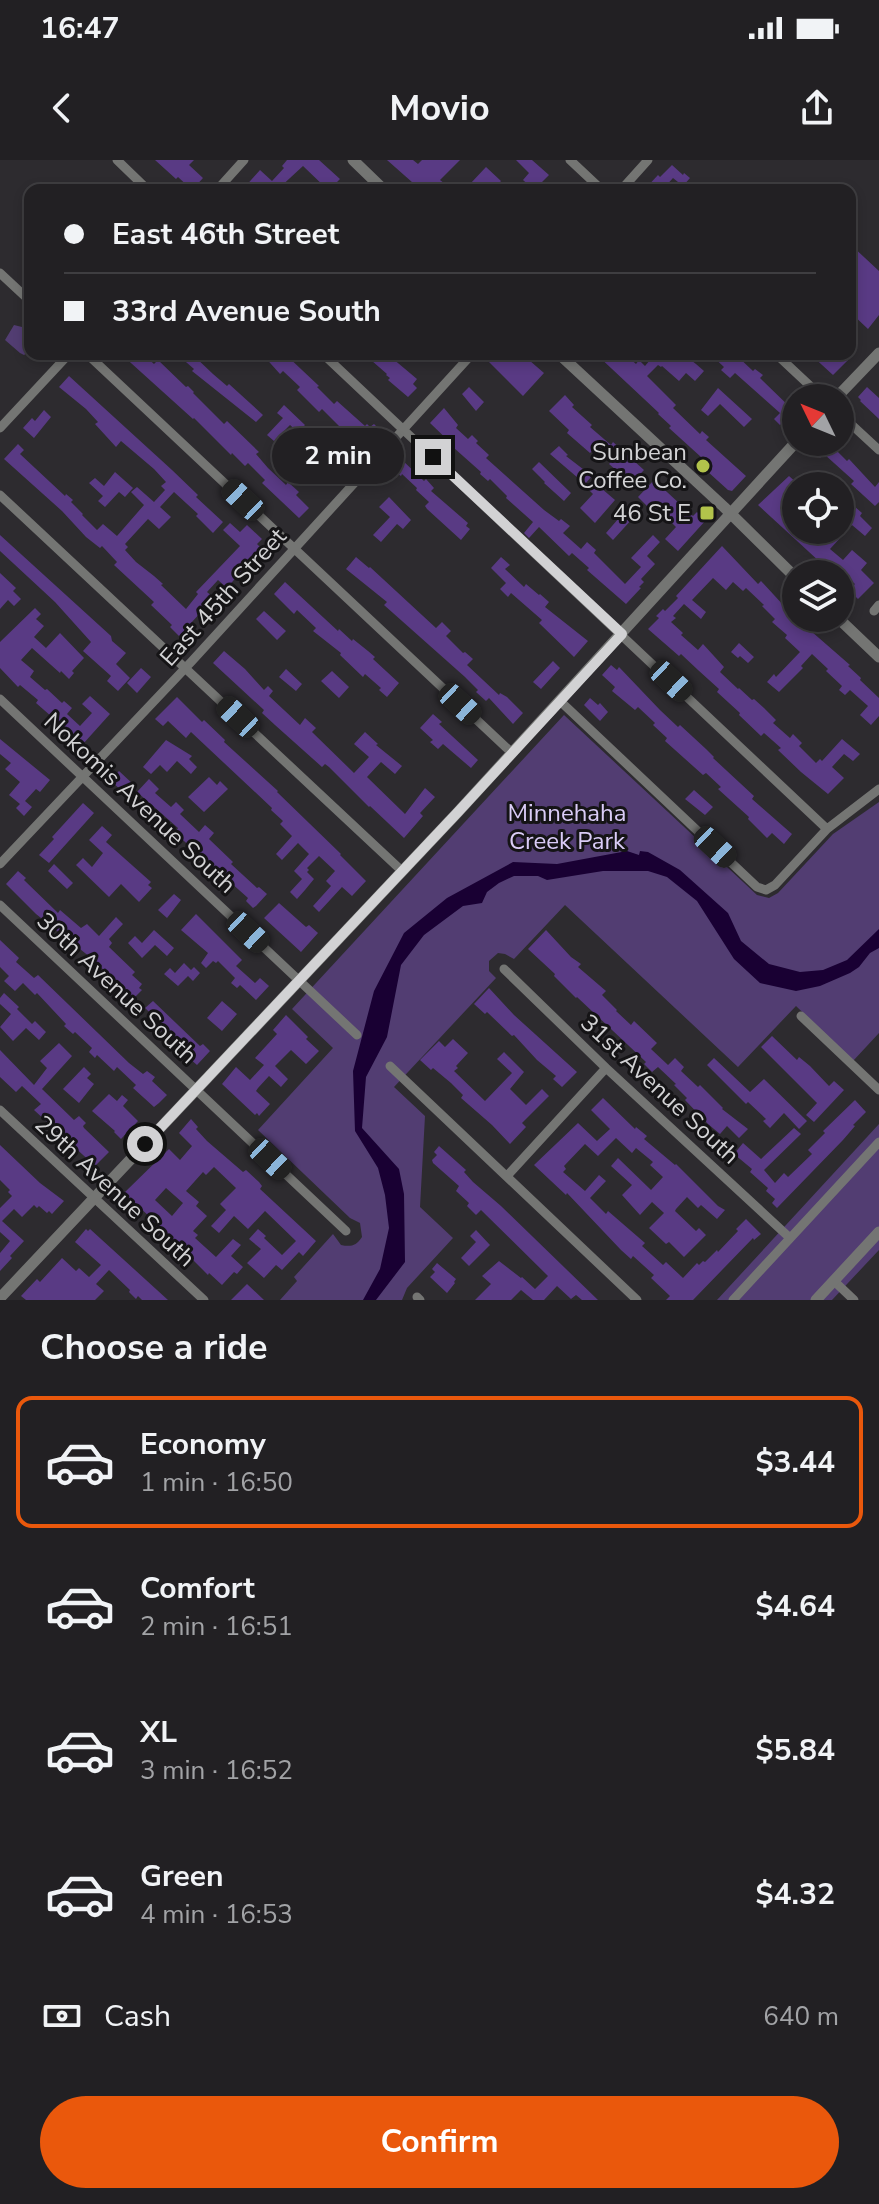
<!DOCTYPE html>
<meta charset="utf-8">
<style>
:root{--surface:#222023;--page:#2e2d30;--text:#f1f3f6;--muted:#a2a3a6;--line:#3f3e41;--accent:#ea580c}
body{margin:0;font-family:"Nunito Sans",sans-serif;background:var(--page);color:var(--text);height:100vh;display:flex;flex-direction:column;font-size:30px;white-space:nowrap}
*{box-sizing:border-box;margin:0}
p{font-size:26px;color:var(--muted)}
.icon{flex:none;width:44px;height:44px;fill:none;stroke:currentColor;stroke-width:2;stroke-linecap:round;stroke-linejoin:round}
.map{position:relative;height:1140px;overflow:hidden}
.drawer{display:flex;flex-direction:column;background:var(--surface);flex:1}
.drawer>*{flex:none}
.top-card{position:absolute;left:24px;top:24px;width:832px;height:176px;border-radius:16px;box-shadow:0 4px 12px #0003,0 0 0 2px var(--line);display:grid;align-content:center;height:176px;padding:0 40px;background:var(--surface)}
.needle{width:52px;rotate:313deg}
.tools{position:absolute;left:782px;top:224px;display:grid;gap:16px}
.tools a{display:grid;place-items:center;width:72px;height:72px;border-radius:50%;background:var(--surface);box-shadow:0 4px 12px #0003,0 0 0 2px var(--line);font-size:40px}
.end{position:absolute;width:36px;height:36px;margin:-18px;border:10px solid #d2d2d4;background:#111;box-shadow:0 0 0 4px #111}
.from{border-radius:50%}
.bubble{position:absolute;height:56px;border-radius:28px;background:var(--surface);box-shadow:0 4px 12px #0003,0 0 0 2px var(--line);font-size:26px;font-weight:700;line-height:56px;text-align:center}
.car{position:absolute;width:24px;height:48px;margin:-24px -12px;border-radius:10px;box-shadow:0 0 6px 2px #0007;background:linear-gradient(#222 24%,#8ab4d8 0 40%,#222 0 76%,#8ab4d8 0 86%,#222 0)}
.top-card b{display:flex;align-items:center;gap:28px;height:76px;font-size:30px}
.top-card b+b{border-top:2px solid var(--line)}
.top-card i{width:20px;height:20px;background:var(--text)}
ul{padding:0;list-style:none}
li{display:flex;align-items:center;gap:24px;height:132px;margin:0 16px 12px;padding:0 24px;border:4px solid transparent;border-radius:16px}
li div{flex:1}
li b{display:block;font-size:30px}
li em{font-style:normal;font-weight:700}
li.on{border-color:var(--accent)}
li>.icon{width:72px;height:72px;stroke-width:1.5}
h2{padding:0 40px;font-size:36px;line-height:96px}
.pay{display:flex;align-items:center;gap:20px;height:88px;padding:0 40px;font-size:30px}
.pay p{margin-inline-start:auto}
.action{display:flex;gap:16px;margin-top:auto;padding:16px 40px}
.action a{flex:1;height:92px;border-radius:48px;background:var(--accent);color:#fff;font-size:32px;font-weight:700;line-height:92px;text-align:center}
.status{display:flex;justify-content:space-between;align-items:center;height:56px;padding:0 40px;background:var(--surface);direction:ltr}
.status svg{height:22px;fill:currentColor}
header{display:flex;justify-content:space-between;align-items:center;height:104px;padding:0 40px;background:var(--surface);font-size:36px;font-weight:700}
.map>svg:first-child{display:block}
</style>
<div class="status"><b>16:47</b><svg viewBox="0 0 49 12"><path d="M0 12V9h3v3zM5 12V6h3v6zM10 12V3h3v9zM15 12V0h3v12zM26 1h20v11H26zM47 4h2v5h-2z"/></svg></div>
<header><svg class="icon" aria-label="back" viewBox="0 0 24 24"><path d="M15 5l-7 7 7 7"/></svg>Movio<svg class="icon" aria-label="share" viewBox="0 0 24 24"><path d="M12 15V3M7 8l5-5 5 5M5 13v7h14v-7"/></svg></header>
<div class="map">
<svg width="879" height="1140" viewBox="0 0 879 1140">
<rect width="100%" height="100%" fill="#2d2b2f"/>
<path fill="#523d72" d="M14 165 30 169V191L24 195 20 193 5 180Z
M564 555 757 735 769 738 778 733 833 674 879 642V873L853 901 796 846 738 907 565 745 514 799 505 794 498 793 489 801V811L496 818 394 927 425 956 420 1047 453 1078 407 1128 402 1140H280L297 1121 294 1117 333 1074 341 1085C351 1087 356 1086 362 1077L360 1063 350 1058 258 970 333 888 292 849Z
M879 964V1090L832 1140H717Z"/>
<path fill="#190033" d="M627 691 639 695 640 691 648 692 680 710 728 753 741 781 769 804 800 812 823 810 847 800 879 769V788L870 793 859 807 850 813 820 826 796 831 760 823 734 799 697 741 667 717 648 711H603L547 720 538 716H514L499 723 487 732 482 743 463 746 424 775 401 805 387 877 366 917 362 968 399 1009 404 1034 405 1102 376 1140H363L380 1109 389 1068 385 1035 378 1008 355 971 353 911 374 831 404 773 447 738 513 702 557 704Z"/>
<path fill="#593a84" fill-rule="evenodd" d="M155 0H194L189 5 203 18 192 30 178 17 176 19Z
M287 0H319L340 19 337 22 345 30H328L303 6 277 30H242L260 10 272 21 284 8 282 6Z
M387 0H413L418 4 422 0H460L440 20 445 24 439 30H421Z
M516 0H532L549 15 534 30 523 20 529 13Z
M672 5 683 15 684 13 690 18 683 26 673 18 662 30H644L658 15 660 17Z
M486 7 501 21 493 30H476L470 24Z
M850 84 879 111V155L868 169 850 152V140L856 133 850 128Z
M121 194H143L154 204 158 200 186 227 188 226 194 232 193 233 224 264 227 261 259 292 256 294 268 308 286 325 288 322 299 332 296 335 309 348 299 358 262 323 265 320 248 303 245 306 232 293 231 295 194 258 193 259Z
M262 194H285L319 226 317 227 334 244 337 241 365 266 367 264 370 267 374 264 382 272 369 285 353 269 344 279 337 273 341 268 322 249 319 252 297 230 300 227 283 211 280 214Z
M364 194H395L392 198 417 219 413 224 417 228 408 237 388 220 390 218 386 215 387 214Z
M494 194H522L544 213 523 236 488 201Z
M596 194H625L636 204 639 200 645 206 655 194H683L696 204 704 211 695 221 686 213 679 221 662 206 661 207 658 205 647 216 676 245 673 248 700 274 702 271 709 277 706 280 746 316 732 331 728 330 697 302 701 297 669 268 671 266 658 254 659 253Z
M710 194H735L753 211 755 209 763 215 760 218 796 253 785 264 783 262 780 265 774 259 780 253 735 213 730 218 721 210 724 207Z
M810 194H842L848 200 833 215Z
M193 195 213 214 227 226 229 224 263 255 256 262 192 211 194 209 186 202Z
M69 216 172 310 198 335 196 337 223 362 213 373 196 356 198 354 174 332 160 347 171 357 159 369 148 359 125 384 128 387 125 390 136 402 154 416 163 424 161 425 186 449 198 434 196 432 240 386 223 370 230 363 240 372 247 365 262 379 257 384 261 388 227 428 218 420 207 432 214 438 179 476 170 467 172 465 151 445 154 442 114 405 117 402 102 386 100 388 86 377 62 351 4 299 18 284 24 290 20 294 65 336 66 334 73 340 71 342 83 354 82 355 97 370 103 364 117 376 144 345 131 332 137 327 154 342 165 330 161 326 166 322 154 309 121 281 116 287 95 264 98 262 86 249 59 227Z
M469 227 484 242 476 251 462 234Z
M867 227 879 238V259L860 241 861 240 858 237Z
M718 228 752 259 744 267 720 244 708 256 701 250Z
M565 235 574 245 572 247 592 265 590 267 611 285 613 282 644 310 625 330 617 323 623 316 609 304 611 302 596 287 590 293 567 273 569 270 549 251Z
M284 245 305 265 298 272 290 265 274 281 267 275 283 258 277 253Z
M444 248 458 265 456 268 468 279 472 275 478 281 476 283 489 295 486 298 544 350 559 361 561 359 570 366 563 373 581 389 587 382 596 390 594 393 625 424 641 407 631 398 653 375 660 382 647 396 655 404 641 419 644 422 639 427 641 428 626 444 587 410 589 408 572 393 569 396 539 367 529 378 524 373 533 362 506 338 507 336 490 319 488 321 480 314 481 312 454 288 455 287 430 263Z
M44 250 51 257 34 278 23 268 32 258 35 261Z
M819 282H822L832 291 834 288 847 301 849 299 875 327 879 322V342L875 346 851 324 854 321 824 294 820 298 811 290Z
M321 283 344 303 335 312 314 291Z
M559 286 568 295 566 296 592 316 585 324 550 294Z
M398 296 424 321 426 319 434 328 431 331 468 363 466 366 470 369 461 380 427 349 425 346 429 342 416 330 417 328 402 314 401 316 398 314 395 317 387 309Z
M539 302 571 333 564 341 544 323 545 322 532 309Z
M115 312 133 328 125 337 119 332 105 347 98 341 103 336 89 323 95 318 104 326Z
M789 316 798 324 784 339 796 349V370H840V361L854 346 862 353 860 356 872 368 865 376 852 365 830 389 843 400 852 390 867 403 861 410 874 423 858 439 849 430 855 424 838 409 833 414 758 345Z
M654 320 693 356 697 352 706 360 678 391 665 379 676 367 662 353 658 357 638 337Z
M594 322 615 340 595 363 580 348 593 334 587 328Z
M389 337 411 360 403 369 397 364 381 382 373 375 390 357 379 347Z
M625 351 633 358 613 380 606 373Z
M0 375 111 476 112 481 126 493 116 504 130 518 118 531 107 521 111 516 83 491 91 482 55 442 0 391Z
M722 386 758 424 761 421 785 447 787 446 796 454V458L850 505 848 506 861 518 860 520 879 538V556L871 565 860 555 868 546 850 530 845 535 839 530 842 526 826 511 828 509 812 494 801 506 803 508 779 532 767 522 774 514 776 517 800 492 785 478 787 475 772 462 775 459 762 446 764 445 746 428 743 431 733 422 726 430 713 418 692 440 706 452 701 459 684 444 673 456 676 458 671 462 683 473 681 475 698 490 703 484 724 507 720 512 738 529 739 528 752 540 754 539 764 548 776 560 773 563 790 578 793 574 802 583 799 586 816 603 820 599 822 601 842 579 860 594 853 601 844 594 832 607 844 618 828 634 801 612 778 590 781 588 764 573 761 576 739 555 740 553 717 532 719 529 698 510 681 494 679 496 648 469 659 458 656 456 663 449 665 451 678 438 676 436Z
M356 397 369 408 370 407 436 468 442 462 451 471 446 476 463 493 465 492 473 499 467 505 499 535 500 533 507 537 523 553 513 564 489 538 486 541 476 532 478 530 465 517 384 445 387 442 346 409Z
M501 397 510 405 505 409 524 427 526 424 539 435 540 434 549 442 545 447 588 481 574 497 539 463 542 460 511 433 508 437 500 429 506 423 491 408Z
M0 413 16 428 13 431 21 439 14 446 8 440 0 449Z
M285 422 338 471 339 469 352 481 353 479 368 491 375 497 373 499 399 523 387 537 379 530 381 528 365 514 363 517 340 495 341 493 313 471 316 468 297 450 294 454 274 434Z
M35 448 41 454 36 459 44 466 34 477 46 488 60 473 84 498 72 511 74 513 69 519 61 511 60 513 32 488 21 500 34 511 30 517 45 530 47 529 62 543 64 541 72 548 67 554 80 566 92 553 82 544 90 536 110 554 83 584 36 543 38 540 20 525 18 527 0 508V482Z
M264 451 286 471 277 480 256 459Z
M739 483 754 497 748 503 740 496 738 498 731 492Z
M224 491 245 509 264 530 268 526 273 531 269 536 300 565 305 558 316 568 312 572 354 613 369 597 354 584 365 572 378 584 376 585 402 606 395 614 381 602 367 617 405 654 425 628 435 637 420 653 423 656 404 678 370 646 369 647 329 607 325 604 322 607 275 565 262 553 264 550 213 503Z
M553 501 560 508 541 529 533 522Z
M611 505 617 510 619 507 660 550 678 567 680 565 706 589 714 597 713 598 754 636 752 639 792 674 784 684 772 673 767 678 748 659 749 657 718 629 721 627 706 613 703 615 665 581 667 578 653 565 655 563 638 547 635 550 612 531 615 527 602 515Z
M141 508 151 517 137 533 127 523Z
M286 509 302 524 296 531 279 517Z
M332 511 349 527 339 538 321 521Z
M177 537 202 562 204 560 225 580 224 582 278 631 277 632 341 694 340 695 366 721 352 736 342 727 319 752 313 746 331 726 326 721 335 711 319 696 307 708 309 710 307 712 314 719 305 730 297 739 290 732 302 719 294 711 309 694 298 683 282 700 276 694 292 676 280 664 283 661 271 650 272 648 191 572 186 578 168 561 163 566 155 559Z
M590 538 598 545 600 543 608 552 600 561 584 545Z
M433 554 442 562 439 564 478 600 471 608 443 584 438 589 430 582 433 580 420 568Z
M0 579 50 620 40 632 36 629 25 641 32 647 24 656 16 648 20 644 9 635 20 622 5 609 11 603 0 594Z
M166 580 192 596 189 599 197 607 191 614 177 601 167 612 160 605 151 614 143 607Z
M119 611 134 625 125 634 110 620Z
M209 617 217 625 220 621 228 629 204 652 188 637Z
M149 619 159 629 155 633 171 647 176 642 184 650 180 654 199 672 205 665 214 673 209 679 233 702 231 704 257 728 259 727 267 734 256 746 253 748 246 741 248 738 175 673 178 668 137 632Z
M694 630 713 647 705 655 685 639Z
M83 643 94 653 49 703 39 695 54 679 52 677Z
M102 666 112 675 106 682 151 722 148 725 152 728 139 742 121 724 109 737 76 705 83 698 92 707 103 693 89 680Z
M54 704 73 723 67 729 48 711Z
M18 711 26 718 24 720 58 753 60 750 81 768 87 764 99 776 116 757 123 764 109 779 112 783 109 787 135 812 132 815 142 824 139 828 142 830 134 838 132 836 130 838 95 801 36 754 6 724Z
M174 734 181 740 167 758 158 750Z
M279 743 306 767 309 765 318 773 301 792 264 758Z
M196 754 242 800 236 806 255 823 260 818 269 826 256 840 240 825 237 828 231 823 235 818 218 801 216 803 213 801 206 808 201 803 208 793 181 770Z
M154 770 174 788 167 796 155 785 142 798 128 783 135 776 142 783Z
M546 770 571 797 581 804 578 807 606 831 602 835 617 850 616 851 631 865 634 861 657 883 651 889 668 905 675 898 684 907 681 911 698 927 700 925 723 948 722 949 748 969 739 978 727 966 720 974 708 964 685 940 687 938 674 925 676 924 658 907 652 912 644 904 646 902 577 837 576 838 554 816 555 814 528 789Z
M0 780 19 798 16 802 34 818 38 815 129 903 143 914 147 911 155 917 152 921 167 935 159 943 154 947 133 928 136 925 117 907 114 911 97 895 95 898 89 892 92 888 75 872 73 874 64 866 66 864 37 833 35 835 23 823 15 831 4 821 9 816 0 807Z
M184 803 191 810 194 807 200 813 193 821 188 816 178 826 164 814 170 808 175 813Z
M489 828 514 855 577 912 562 927 553 919 556 916 537 900 514 875 512 876 487 852 485 854 474 844Z
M4 833 19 847 17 849 32 864 35 861 46 872 39 880 26 868 13 881 0 867 11 854 0 844V838Z
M153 841 200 886 203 884 210 891 197 905 189 898 191 895 160 870 164 866 145 848Z
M222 841 237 854 222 871 207 858Z
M286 855 308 877 306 879 319 891 306 904 291 890 275 906 288 919 281 927 269 916 258 928 256 931 270 944 259 956 257 953 255 955 222 924 236 907 250 920 264 905 255 898 277 874 273 870Z
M772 876 797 900 799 897 810 906 829 926 834 921 844 930 814 962 806 955 817 943 761 887Z
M453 879 468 893 456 906 458 908 454 911 485 941 512 913 497 899 504 892 524 912 510 929 526 945 542 929 549 936 522 963 526 967 510 984 492 965 461 938 463 935 451 923 433 908 431 910 420 900 439 881 445 887Z
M59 883 72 896 42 929 74 960 79 956 86 963 83 966 84 968 109 992 95 1006 34 950 41 944 22 926 16 932 0 917V890L34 925 47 908 40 901Z
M714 898 750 932 764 919 807 961 799 969 784 953 770 968 763 961 766 959 748 942 746 944 707 905Z
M84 907 91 914 87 918 94 924 79 943 63 929Z
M109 934 117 941 122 935 128 940 123 946 138 961 121 979 114 972 115 971 92 951Z
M603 938 635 969 636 967 647 976 644 979 675 1005 676 1004 718 1046 725 1050 717 1059 701 1045 698 1048 687 1037 676 1049 675 1051 696 1071 699 1068 706 1075 684 1097 669 1082 666 1084 649 1068 664 1053 652 1042 640 1055 622 1035 632 1025 611 1006 618 998 651 1030 663 1017 650 1005 653 1002 636 988 632 993 616 978 598 996 585 984 564 1006 566 1009 563 1012 585 1031 599 1015 606 1021 590 1038 606 1054 608 1051 645 1083 642 1086 663 1105 666 1102 683 1118 697 1103 699 1105 703 1101 705 1102 717 1090 718 1092 738 1071 736 1069 746 1059 761 1074 754 1080 753 1078 693 1140H666L670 1136 651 1118 654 1115 633 1096 631 1099 621 1090 567 1033 566 1035 534 1005 578 963 597 981 598 980 610 969 591 950Z
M855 940 866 952 853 965 855 966 843 980 777 1048 772 1043 775 1039 766 1031 768 1028 750 1012 752 1009 734 994 743 983 761 999 794 968 801 974 764 1010 775 1023 784 1013 788 1017 812 994 808 990 825 973 823 971Z
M191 959 198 967 196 969 207 981 243 1012 246 1010 259 1022 262 1026 260 1029 316 1081 303 1096 299 1092 282 1110 276 1105 264 1118 247 1103 261 1089 249 1079 258 1069 266 1076 264 1078 282 1095 296 1081 265 1051 248 1069 234 1056 219 1073 211 1066 226 1050 220 1044 236 1028 214 1007 206 1015 203 1012 186 1031 199 1042 196 1046 207 1056 193 1071 198 1075 195 1078 216 1097 233 1079 241 1085 231 1096 243 1107 237 1114 234 1112 222 1125 209 1113 208 1115 181 1088 179 1089 170 1080 168 1082 148 1062 151 1058 124 1033 169 989 180 1000 192 986 179 973ZM166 1028 183 1043 172 1056 155 1040Z
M0 985 40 1023 64 1041 52 1054 49 1051 47 1053 39 1046 37 1048 34 1045 22 1057 14 1049 2 1061 24 1081 10 1096 12 1098 0 1111V1093L10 1081 0 1072V1048L12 1036 8 1032 10 1030 0 1020Z
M439 986 466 1010 464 1012 473 1022 501 1046 598 1140H582L576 1135 571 1139 557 1126 544 1140H533L521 1130 511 1140H475L491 1124 482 1116 499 1101 521 1118 522 1117 535 1129 548 1116 481 1050 476 1055 467 1046 469 1043 456 1031 459 1026 433 1003 432 1000 437 995 434 992Z
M86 1069 88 1071 90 1069 168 1140H142L138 1136 136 1139 129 1132 130 1130 109 1110 96 1124 104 1131 95 1140H26L21 1136 37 1119 40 1122 62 1098 76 1111 79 1108 89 1117 101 1105 75 1082Z
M476 1070 490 1085 469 1106 461 1098 476 1082 470 1076Z
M437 1103 456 1119 454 1122 455 1123 447 1133 430 1117 435 1112 432 1109Z
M247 1124 264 1140H231Z"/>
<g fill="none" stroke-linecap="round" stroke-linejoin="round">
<path stroke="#747573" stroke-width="9" d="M117 0 148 30
M570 0 602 30
M217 30 244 0
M621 30 648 0
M0 113 30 141
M87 194 512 593
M323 194 827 669
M776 194 823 238
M840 254 879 290
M0 268 69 194
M0 335 402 711
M874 451 879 445
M0 539 357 875
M560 541 757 727 766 730 775 725 827 669 879 629
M0 704 192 501 472 194
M0 745 346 1071
M504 809 606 908 790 1078
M801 856 879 930
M390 906 637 1140
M0 950 204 1140
M507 1016 606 908
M834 1121 854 1140
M417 1137 420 1140
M733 1140 879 982"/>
<path stroke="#747573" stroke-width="11" d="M353 0 384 30
M559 194 724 347 796 418
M836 238 879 193
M838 458 879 497
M0 1138 458 652 796 282
M816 1140 879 1072"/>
</g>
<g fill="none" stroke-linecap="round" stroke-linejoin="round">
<path stroke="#d2d2d4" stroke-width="10" d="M145 984 458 652 622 474 433 297"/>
</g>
<g fill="#b2c34b" stroke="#151416" stroke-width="3">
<circle cx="703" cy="306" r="8"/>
<rect x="699" y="345" width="16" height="16" rx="4"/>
</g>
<g text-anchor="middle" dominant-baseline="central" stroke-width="6" stroke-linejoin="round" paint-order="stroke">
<g font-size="24" fill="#d2d2d4" stroke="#151416" text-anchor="end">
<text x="687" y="292">Sunbean<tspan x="687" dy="28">Coffee Co.</tspan></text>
<text x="691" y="353">46 St E</text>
</g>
<g font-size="24" fill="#d2d2d4" stroke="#151416">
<text transform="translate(223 437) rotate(-48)">East 45th Street</text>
<text transform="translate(140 643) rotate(43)">Nokomis Avenue South</text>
<text transform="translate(117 828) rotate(43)">30th Avenue South</text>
<text transform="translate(660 929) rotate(43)">31st Avenue South</text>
<text transform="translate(115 1031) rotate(43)">29th Avenue South</text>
</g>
<g font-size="24" fill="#daccf7" stroke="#151416">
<text x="567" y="653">Minnehaha<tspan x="567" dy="28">Creek Park</tspan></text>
</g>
</g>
</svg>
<div class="tools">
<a><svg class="needle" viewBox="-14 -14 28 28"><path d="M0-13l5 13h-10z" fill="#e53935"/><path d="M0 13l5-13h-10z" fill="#a2a3a6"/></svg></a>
<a><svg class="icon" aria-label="locate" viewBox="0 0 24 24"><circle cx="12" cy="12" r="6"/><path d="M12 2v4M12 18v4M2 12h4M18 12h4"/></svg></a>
<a><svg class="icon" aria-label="layers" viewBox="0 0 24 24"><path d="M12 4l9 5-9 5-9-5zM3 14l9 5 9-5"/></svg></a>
</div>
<i class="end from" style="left:145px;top:984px"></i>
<i class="end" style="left:433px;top:297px"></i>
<div class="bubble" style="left:272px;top:268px;width:132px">2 min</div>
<i class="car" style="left:243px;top:340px;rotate:313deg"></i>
<i class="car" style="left:671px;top:521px;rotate:133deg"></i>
<i class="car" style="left:460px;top:544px;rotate:133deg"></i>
<i class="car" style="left:238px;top:557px;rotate:313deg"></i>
<i class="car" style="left:715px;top:687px;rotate:133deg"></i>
<i class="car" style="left:248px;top:772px;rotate:133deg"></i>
<i class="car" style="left:270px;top:999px;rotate:133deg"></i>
<div class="top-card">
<b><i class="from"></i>East 46th Street</b>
<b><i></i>33rd Avenue South</b>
</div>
</div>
<section class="drawer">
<h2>Choose a ride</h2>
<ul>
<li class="on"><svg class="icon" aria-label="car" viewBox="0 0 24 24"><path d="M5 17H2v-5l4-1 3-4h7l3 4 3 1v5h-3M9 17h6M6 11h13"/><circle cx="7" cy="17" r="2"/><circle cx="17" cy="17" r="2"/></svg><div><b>Economy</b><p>1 min · 16:50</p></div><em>$3.44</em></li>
<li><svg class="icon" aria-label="car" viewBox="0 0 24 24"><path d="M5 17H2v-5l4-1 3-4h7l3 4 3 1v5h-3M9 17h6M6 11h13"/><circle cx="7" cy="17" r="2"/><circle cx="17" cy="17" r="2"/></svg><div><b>Comfort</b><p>2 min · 16:51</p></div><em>$4.64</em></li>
<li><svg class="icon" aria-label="car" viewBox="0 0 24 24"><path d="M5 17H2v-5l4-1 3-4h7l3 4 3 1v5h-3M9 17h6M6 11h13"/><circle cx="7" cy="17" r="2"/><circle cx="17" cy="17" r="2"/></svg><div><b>XL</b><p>3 min · 16:52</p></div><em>$5.84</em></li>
<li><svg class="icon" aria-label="car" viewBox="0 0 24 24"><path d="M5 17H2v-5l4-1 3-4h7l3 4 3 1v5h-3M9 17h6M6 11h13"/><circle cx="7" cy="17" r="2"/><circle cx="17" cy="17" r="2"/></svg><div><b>Green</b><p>4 min · 16:53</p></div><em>$4.32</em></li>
</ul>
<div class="pay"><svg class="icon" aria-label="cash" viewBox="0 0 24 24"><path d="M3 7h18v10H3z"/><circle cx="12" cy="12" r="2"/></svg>Cash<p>640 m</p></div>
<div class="action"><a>Confirm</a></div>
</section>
